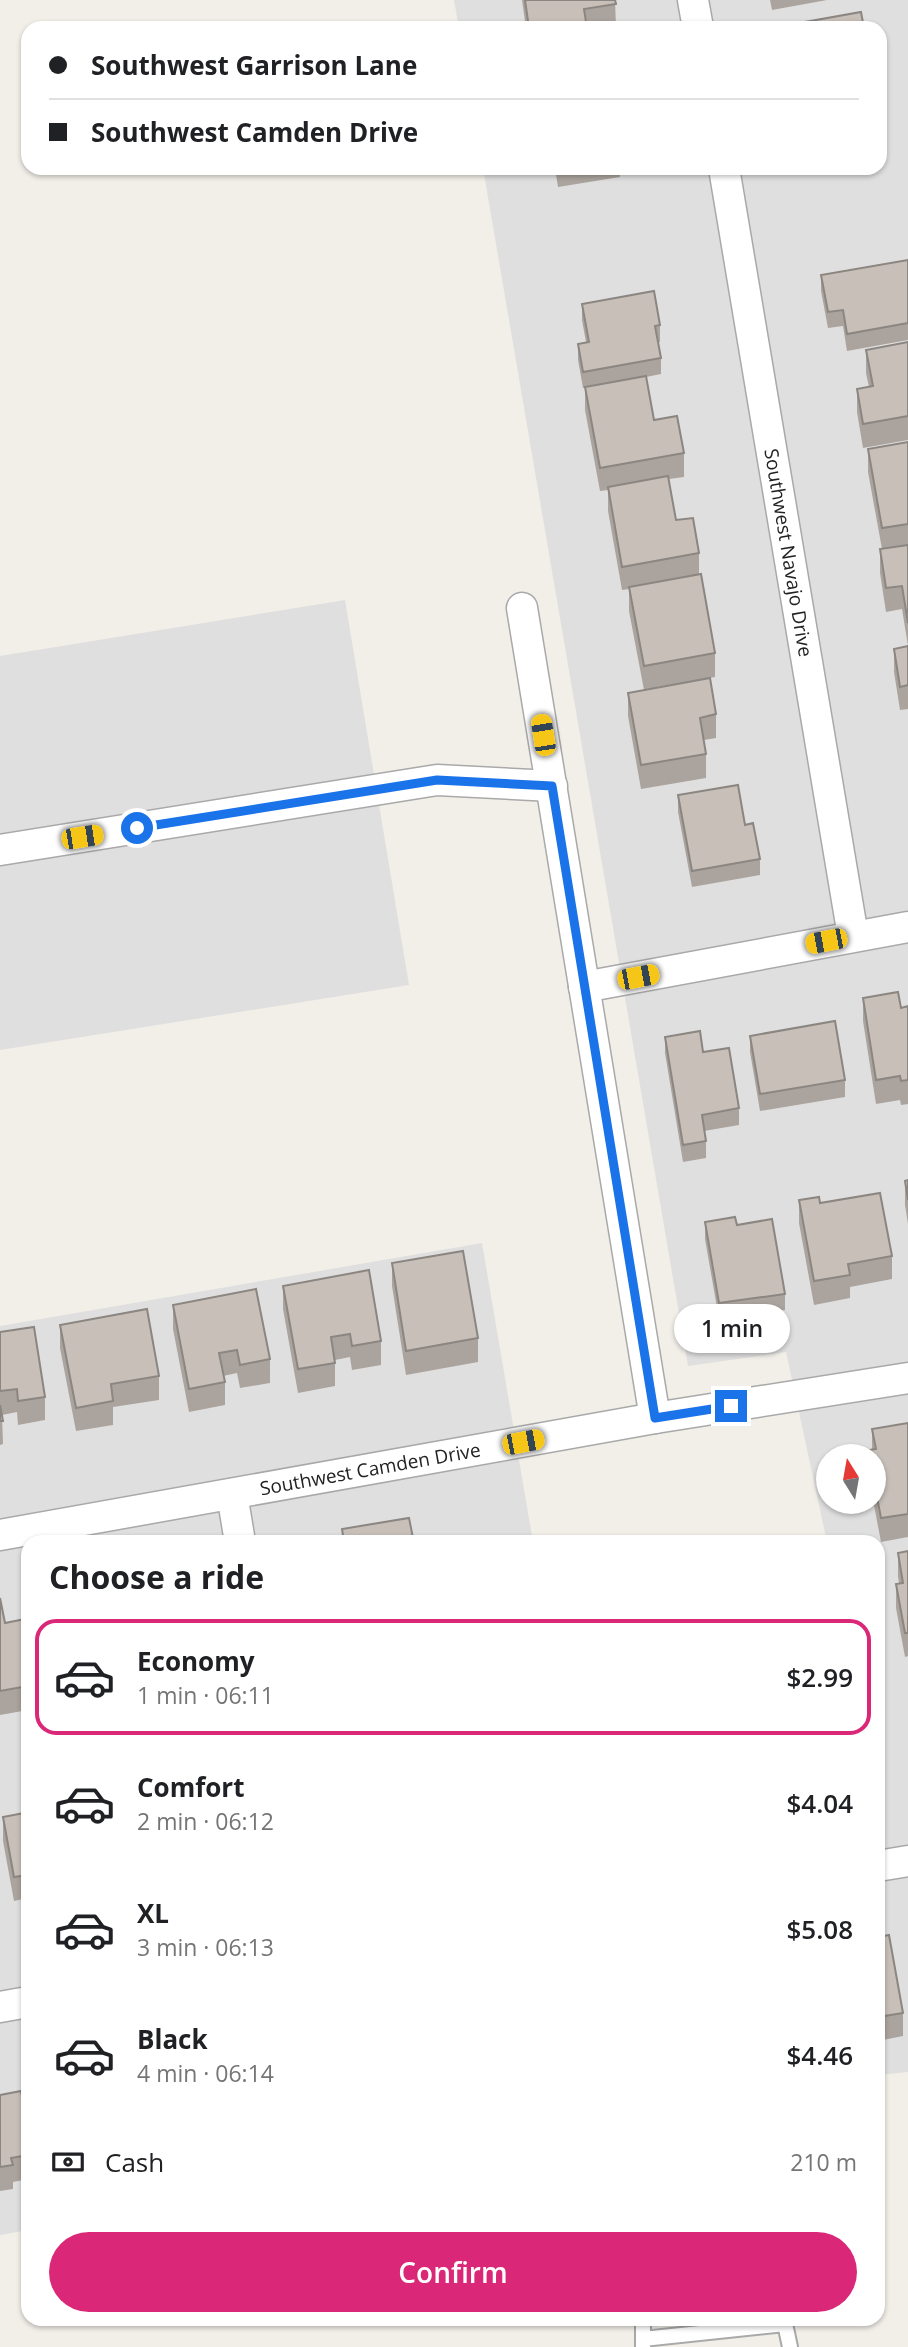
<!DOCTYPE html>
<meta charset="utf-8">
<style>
:root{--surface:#fff;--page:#f6f6f6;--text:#202124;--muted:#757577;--line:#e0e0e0;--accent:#db2777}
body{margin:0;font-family:"Open Sans",sans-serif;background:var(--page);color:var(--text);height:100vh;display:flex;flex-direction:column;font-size:26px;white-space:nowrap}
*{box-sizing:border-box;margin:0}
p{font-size:23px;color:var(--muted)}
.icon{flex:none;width:38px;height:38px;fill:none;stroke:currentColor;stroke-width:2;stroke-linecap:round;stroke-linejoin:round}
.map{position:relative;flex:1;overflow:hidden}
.panel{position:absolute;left:21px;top:1535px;width:864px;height:791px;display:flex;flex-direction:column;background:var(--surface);border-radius:21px;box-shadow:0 2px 5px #0004}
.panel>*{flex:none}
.hud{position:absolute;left:21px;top:21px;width:866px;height:154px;border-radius:21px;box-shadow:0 2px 5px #0004;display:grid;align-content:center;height:154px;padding:0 28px;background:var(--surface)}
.needle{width:46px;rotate:349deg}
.buttons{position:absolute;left:816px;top:1444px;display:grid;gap:14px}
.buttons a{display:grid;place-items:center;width:70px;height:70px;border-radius:50%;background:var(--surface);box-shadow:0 2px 5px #0004;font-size:35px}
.end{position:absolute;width:32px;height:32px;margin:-16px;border:9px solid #1a73e8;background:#fff;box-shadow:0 0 0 4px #fff}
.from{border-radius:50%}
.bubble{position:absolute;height:49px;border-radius:24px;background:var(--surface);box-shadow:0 2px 5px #0004;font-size:23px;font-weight:600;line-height:49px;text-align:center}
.car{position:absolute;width:21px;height:42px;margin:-21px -10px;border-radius:9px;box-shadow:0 0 5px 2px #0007;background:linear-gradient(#f5c518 24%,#345 0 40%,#f5c518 0 76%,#345 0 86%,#f5c518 0)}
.hud b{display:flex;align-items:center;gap:24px;height:66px;font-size:26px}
.hud b+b{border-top:2px solid var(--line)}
.hud i{width:18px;height:18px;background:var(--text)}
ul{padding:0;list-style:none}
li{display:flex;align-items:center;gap:21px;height:116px;margin:0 14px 10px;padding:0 14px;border:4px solid transparent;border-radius:21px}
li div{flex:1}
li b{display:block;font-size:26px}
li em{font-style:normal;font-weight:600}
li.on{border-color:var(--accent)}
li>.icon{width:63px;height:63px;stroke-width:1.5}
h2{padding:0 28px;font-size:32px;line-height:84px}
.pay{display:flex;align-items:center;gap:18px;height:77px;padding:0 28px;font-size:26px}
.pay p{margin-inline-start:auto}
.cta{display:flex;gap:14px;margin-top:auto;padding:14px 28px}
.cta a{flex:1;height:80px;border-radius:42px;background:var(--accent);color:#fff;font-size:28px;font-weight:600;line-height:80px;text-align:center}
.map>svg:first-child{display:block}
</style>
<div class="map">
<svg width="908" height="2347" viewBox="0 0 908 2347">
<rect width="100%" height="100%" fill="#f2efe9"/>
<path fill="#e0dfdf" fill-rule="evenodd" d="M454 0H908V2072L879 2075 878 1542H827L786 1352 688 1366 483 168H880V28H459ZM828 1456H873V1502H828Z
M345 600 409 985 0 1050V656Z
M482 1243 533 1542H28V2230L0 2235V1326Z"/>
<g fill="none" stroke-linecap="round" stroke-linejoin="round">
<defs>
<path id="service" d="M784 2319 790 2347
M643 2339 785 2324
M643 2347V2319"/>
<g id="minor">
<path d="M693 0 698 28"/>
<path id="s1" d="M724 168 853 936"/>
<path d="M522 608 655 1418"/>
<path d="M0 850 437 780 552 786"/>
<path d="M584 987 908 927"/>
<path d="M232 1494 240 1542"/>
<path id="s2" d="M0 1535 655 1418 908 1378"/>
<path d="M878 1866 908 1861"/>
<path d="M0 2007 28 2002"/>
</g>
</defs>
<use href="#service" stroke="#a9a9a9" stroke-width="18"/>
<use href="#minor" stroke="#a9a9a9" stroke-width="33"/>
<use href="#service" stroke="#fff" stroke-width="14"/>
<use href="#minor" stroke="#fff" stroke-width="30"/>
</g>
<path fill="#aba49e" d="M522 0H615L616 27 526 28Z
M770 0H827L772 10Z
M555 168H620V177L558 187Z
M908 260V340L847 351 843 326 828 328 821 291V275Z
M582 304 660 325V342H658L661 358V374L646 377 654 420 684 453V477L669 479 676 520 699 553V574L715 653V677L657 687 716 714V738L704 740 706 754V778L641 789 628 716V693L644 690 629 611V589L622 590 608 511V490L600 491 585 410V388H583L578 360V344L586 342 582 320Z
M908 342V440L863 448 857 412V389L869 387 866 373V350Z
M908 442V709L900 710 894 672V649L908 646 902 609 886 612 880 573V549H882L868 472V449Z
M678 795 760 859V875L692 887 678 812Z
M863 998 901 1008 908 1006V1104L901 1105 900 1100 876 1104 863 1021Z
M750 1036 845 1080V1097L760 1111 750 1052Z
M665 1037 703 1052 739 1108V1125L704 1131 706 1141V1158L683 1162 665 1053Z
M908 1180V1224L905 1205V1181Z
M799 1200 820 1203 892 1256V1279L850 1287V1298L814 1305 799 1223Z
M705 1222 737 1225 785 1294V1310L719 1319 705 1239Z
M392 1263 478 1338V1362L406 1375 392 1286Z
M283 1286 381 1341V1365L352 1370 350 1357 335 1360V1386L298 1393 283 1309Z
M173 1305 270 1359V1383L240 1388 237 1373 223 1376 225 1382V1405L189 1412 173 1329Z
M60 1325 159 1376V1400L113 1407V1425L76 1431 60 1348Z
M0 1332 45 1397V1420L18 1425 17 1412 2 1415 3 1444 0 1445Z
M908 1423V1537L881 1542 873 1500V1456H869V1450L872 1449V1429Z
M908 1551V1656L905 1657 896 1608V1584L899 1583 898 1576V1553Z
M0 1598 5 1623 23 1620V1605L28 1604V1710L0 1715Z
M28 1805V1898L14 1901 3 1841V1817L22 1814V1806Z
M878 1937 903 2013V2036L878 2041Z
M0 2095 28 2129V2179L13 2182V2189L0 2191Z"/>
<path fill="#c7bfb8" stroke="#8b8681" stroke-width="2" d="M525 0H615L616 4 584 9 587 28H529Z
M861 12 864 28H778L777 27Z
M908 260V323L847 334 843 310 828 312 821 275Z
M654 291 660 325 655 326 661 358 583 372 578 344 589 342 582 304Z
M908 342V416L863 424 857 389 873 386 866 350Z
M646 376 654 420 677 416 684 453 600 468 585 387Z
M908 442V524L882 528 868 449Z
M668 476 676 520 693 518 699 553 622 567 608 487Z
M908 545V623L902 586 886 588 880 549Z
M701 574 715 653 644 666 629 587Z
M908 646V685L900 687 894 649Z
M710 678 716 714 700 718 706 754 641 765 628 693Z
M738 785 745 825 753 823 760 859 692 871 678 795Z
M898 992 901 1008 908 1006V1080L901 1081 900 1076 876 1080 863 998Z
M835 1021 845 1080 760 1094 750 1036Z
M700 1031 703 1052 729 1048 739 1108 702 1115 706 1141 683 1145 665 1037Z
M908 1180V1200L905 1181Z
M880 1193 892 1256 848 1264 850 1275 814 1281 799 1200 819 1197 820 1203Z
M735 1217 737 1225 772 1219 785 1294 719 1303 705 1222Z
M463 1251 478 1338 406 1351 392 1263Z
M369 1270 381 1341 352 1346 350 1334 331 1337 335 1363 298 1369 283 1286Z
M256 1289 270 1359 240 1365 237 1350 219 1353 225 1382 189 1389 173 1305Z
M147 1309 159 1376 111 1384 113 1401 76 1408 60 1325Z
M34 1327 45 1397 18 1401 17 1389 0 1391V1332Z
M0 1405 3 1421H0Z
M908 1423V1514L881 1518 873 1476V1456H870L869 1450 876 1449 872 1429Z
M409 1518 413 1538 421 1537 422 1542H344L342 1529Z
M908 1551V1633H905L896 1584 903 1583 898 1553Z
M0 1598 5 1623 25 1619 23 1605 28 1604V1686L0 1691Z
M28 1805V1875L14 1877 3 1817 24 1813 22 1806Z
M889 1935 903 2013 878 2017V1937Z
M21 2091 28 2129V2155L11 2158 13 2165 0 2167V2095Z"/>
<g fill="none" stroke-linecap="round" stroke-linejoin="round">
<path stroke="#1a73e8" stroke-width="9" d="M137 828 437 780 552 786 655 1418 731 1406"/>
</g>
<g text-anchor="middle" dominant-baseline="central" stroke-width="5" stroke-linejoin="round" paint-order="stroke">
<g font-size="19" fill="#222" stroke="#fff">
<text stroke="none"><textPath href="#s1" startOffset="390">Southwest Navajo Drive</textPath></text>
<text stroke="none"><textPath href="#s2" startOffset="376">Southwest Camden Drive</textPath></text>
</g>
</g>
</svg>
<div class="buttons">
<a><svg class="needle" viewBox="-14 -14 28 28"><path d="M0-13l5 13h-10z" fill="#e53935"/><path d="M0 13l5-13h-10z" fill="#757577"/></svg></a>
</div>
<i class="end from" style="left:137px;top:828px"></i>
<i class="end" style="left:731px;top:1406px"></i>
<div class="bubble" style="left:674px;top:1304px;width:116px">1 min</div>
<i class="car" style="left:543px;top:735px;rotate:351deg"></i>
<i class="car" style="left:82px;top:837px;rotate:81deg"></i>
<i class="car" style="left:826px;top:941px;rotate:259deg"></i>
<i class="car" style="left:638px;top:977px;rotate:79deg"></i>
<i class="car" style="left:523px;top:1442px;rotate:79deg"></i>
<div class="hud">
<b><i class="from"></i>Southwest Garrison Lane</b>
<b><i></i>Southwest Camden Drive</b>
</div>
<section class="panel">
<h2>Choose a ride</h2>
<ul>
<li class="on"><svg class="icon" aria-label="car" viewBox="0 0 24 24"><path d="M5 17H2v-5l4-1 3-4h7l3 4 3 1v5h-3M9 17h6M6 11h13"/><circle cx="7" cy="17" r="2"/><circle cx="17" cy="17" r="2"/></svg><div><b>Economy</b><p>1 min · 06:11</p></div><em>$2.99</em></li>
<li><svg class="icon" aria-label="car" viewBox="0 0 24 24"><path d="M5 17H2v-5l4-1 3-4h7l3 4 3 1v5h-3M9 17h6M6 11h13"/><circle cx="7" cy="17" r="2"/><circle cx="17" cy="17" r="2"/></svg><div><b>Comfort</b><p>2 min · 06:12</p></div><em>$4.04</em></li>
<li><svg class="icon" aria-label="car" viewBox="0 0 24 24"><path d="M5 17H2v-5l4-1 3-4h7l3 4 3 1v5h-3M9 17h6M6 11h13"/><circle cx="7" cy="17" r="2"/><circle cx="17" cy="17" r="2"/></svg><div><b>XL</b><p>3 min · 06:13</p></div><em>$5.08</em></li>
<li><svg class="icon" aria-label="car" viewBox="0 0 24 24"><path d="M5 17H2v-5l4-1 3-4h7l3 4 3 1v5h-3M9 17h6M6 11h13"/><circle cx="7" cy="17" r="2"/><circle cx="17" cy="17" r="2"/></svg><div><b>Black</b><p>4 min · 06:14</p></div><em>$4.46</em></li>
</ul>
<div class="pay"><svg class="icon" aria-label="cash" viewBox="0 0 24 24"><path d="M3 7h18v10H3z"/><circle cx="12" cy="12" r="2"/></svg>Cash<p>210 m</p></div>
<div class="cta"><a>Confirm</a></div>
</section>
</div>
